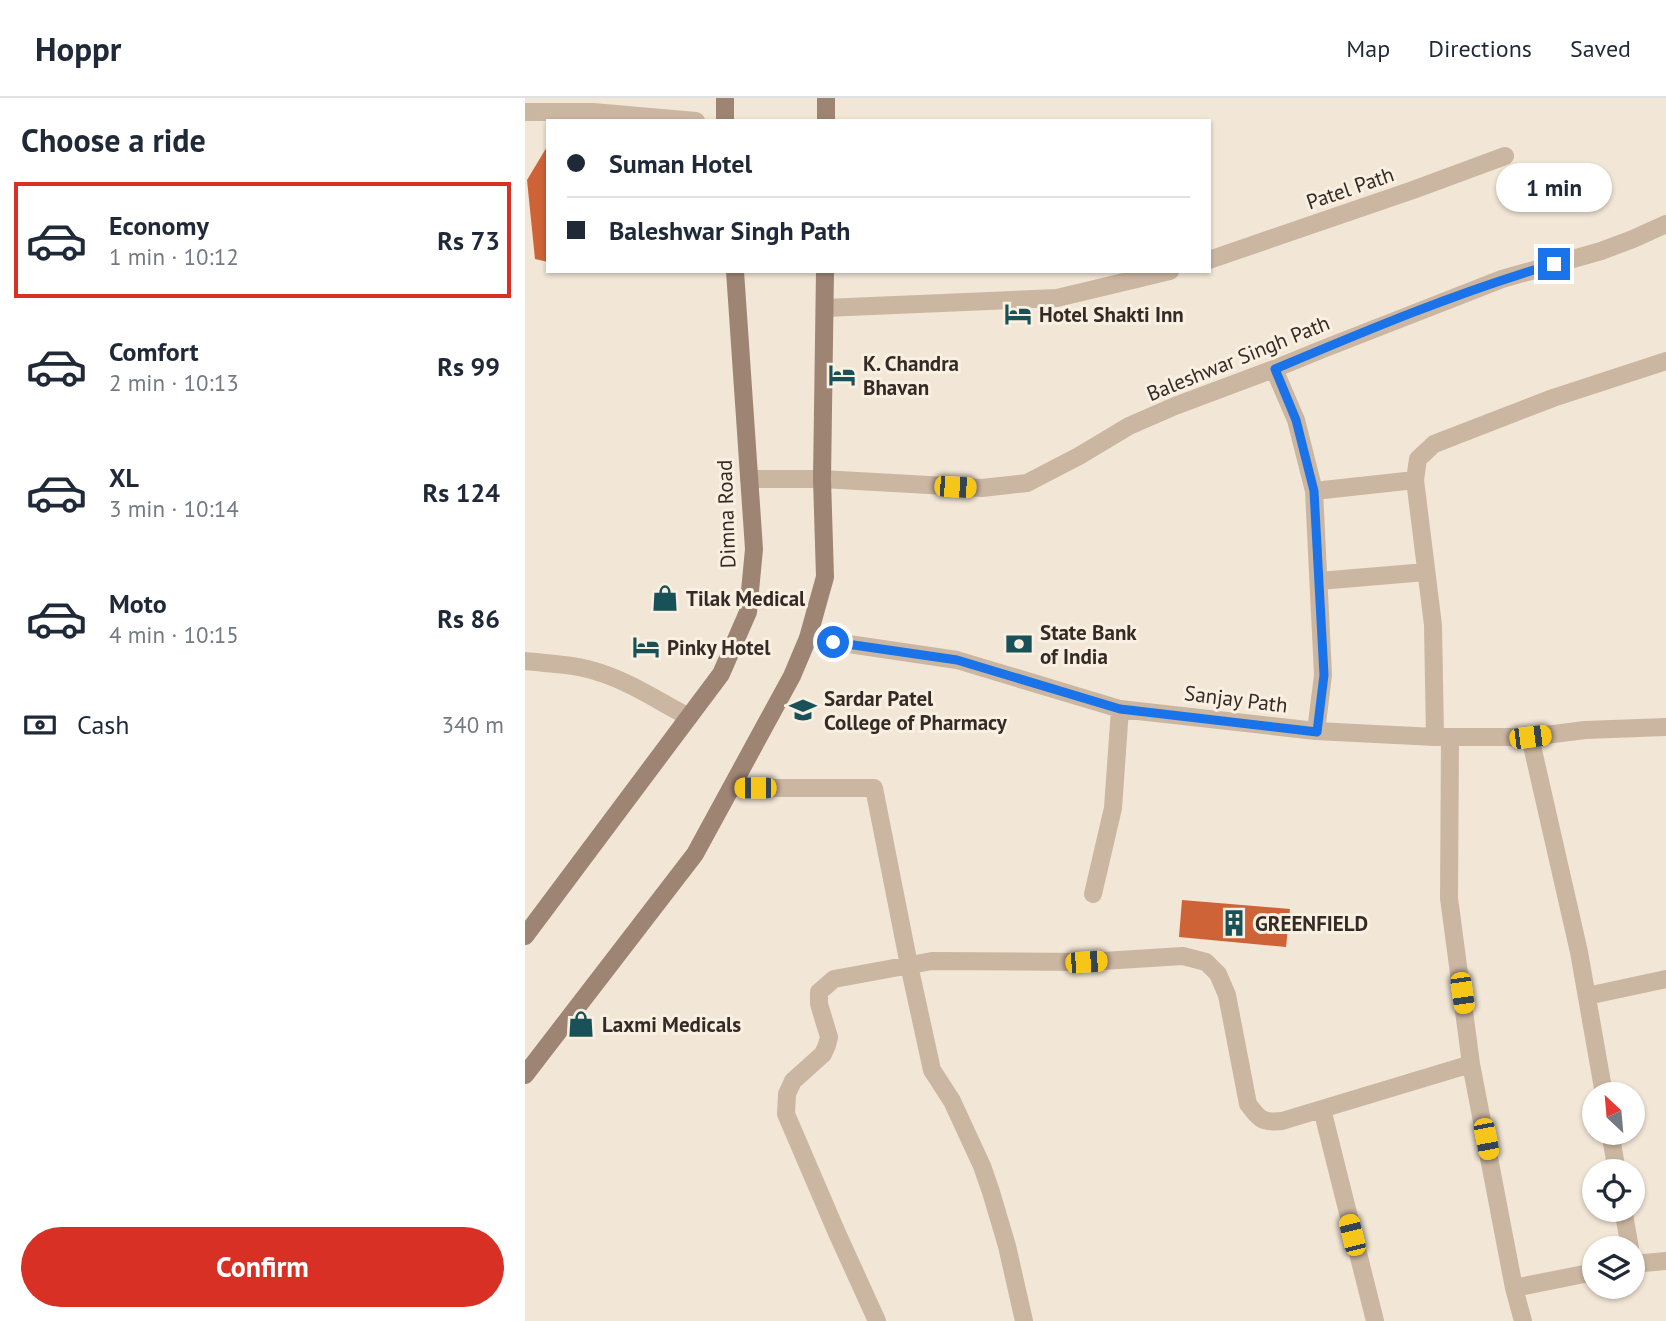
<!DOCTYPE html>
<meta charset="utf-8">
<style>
:root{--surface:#fff;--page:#f2f2f3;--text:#1f2937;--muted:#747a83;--line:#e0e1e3;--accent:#d93025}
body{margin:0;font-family:"PT Sans",sans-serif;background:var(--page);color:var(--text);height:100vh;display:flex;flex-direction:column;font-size:26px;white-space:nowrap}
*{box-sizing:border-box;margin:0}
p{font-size:23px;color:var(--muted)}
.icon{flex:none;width:38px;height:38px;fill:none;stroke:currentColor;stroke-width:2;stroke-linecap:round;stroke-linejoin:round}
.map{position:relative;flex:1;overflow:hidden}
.panel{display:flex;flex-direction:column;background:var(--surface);width:525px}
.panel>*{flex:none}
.hud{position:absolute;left:21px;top:21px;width:665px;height:154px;border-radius:0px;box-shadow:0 2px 5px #0004;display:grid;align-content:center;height:154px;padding:0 21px;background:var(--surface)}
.needle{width:46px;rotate:334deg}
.controls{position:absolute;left:1057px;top:984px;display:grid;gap:14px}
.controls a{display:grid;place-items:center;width:63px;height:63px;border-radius:50%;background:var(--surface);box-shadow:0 2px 5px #0004;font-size:35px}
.end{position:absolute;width:32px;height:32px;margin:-16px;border:9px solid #1a73e8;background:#fff;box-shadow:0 0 0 4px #fff}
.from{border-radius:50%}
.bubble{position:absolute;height:49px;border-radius:24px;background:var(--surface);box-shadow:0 2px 5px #0004;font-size:23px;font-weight:700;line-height:49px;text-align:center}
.car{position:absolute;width:21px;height:42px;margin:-21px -10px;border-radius:9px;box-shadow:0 0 5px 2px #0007;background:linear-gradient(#f5c518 24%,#345 0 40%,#f5c518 0 76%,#345 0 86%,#f5c518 0)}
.hud b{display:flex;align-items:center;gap:24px;height:66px;font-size:26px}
.hud b+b{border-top:2px solid var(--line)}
.hud i{width:18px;height:18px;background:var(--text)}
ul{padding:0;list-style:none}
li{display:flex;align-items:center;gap:21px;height:116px;margin:0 14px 10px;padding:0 7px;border:4px solid transparent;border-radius:0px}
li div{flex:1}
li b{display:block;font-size:26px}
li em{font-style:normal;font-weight:700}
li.active{border-color:var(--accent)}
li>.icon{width:63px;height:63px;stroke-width:1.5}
h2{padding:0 21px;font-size:32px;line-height:84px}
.pay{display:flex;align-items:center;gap:18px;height:77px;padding:0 21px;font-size:26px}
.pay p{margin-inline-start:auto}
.primary-button{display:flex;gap:14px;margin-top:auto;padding:14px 21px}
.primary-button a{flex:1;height:80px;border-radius:42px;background:var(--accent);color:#fff;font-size:28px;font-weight:700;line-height:80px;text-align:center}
header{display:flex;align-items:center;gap:42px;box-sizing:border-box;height:98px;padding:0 35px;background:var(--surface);border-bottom:2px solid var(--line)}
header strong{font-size:33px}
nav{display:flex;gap:38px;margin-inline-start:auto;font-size:24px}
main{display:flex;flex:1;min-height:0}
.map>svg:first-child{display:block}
</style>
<header>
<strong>Hoppr</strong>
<nav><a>Map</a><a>Directions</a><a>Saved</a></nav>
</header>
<main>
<section class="panel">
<h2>Choose a ride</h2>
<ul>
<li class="active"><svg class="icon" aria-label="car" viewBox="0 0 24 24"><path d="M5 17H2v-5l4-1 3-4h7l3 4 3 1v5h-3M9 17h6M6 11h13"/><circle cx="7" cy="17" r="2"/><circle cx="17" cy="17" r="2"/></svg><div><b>Economy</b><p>1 min · 10:12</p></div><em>Rs 73</em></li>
<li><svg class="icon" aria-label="car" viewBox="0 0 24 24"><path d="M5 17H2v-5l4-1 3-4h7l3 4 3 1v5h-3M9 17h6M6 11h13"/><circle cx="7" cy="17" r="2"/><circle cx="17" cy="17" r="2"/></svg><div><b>Comfort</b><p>2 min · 10:13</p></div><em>Rs 99</em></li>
<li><svg class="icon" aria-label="car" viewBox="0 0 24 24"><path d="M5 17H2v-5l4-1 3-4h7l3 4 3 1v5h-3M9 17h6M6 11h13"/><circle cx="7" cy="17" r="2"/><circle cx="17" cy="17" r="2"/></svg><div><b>XL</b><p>3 min · 10:14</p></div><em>Rs 124</em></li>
<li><svg class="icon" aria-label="car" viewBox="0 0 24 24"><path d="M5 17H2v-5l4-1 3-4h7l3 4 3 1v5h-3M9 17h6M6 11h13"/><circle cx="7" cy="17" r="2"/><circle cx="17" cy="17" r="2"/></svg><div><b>Moto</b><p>4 min · 10:15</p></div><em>Rs 86</em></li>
</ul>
<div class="pay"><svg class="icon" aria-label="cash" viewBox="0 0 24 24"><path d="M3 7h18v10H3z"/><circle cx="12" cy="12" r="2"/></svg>Cash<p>340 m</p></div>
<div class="primary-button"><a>Confirm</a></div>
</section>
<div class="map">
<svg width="1141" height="1223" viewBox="0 0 1141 1223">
<rect width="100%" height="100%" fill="#f2e6d6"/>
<path fill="#cf6338" d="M23 47V164L10 161 2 82Z
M657 802 765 811 761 849 654 839Z"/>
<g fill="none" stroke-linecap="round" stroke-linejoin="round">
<path stroke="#cbb6a1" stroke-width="18" d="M0 14H68L171 23
M684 162 888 92 980 58
M300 210 532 200 645 173
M749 271 771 322 789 393 890 382
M224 381H297L457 390 502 385 554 358 604 328 650 308 749 271 798 251 977 181 1076 153 1108 141 1141 126
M789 393 798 577 791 633
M794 483 901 474
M283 540 432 562 595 611 791 633 910 639H1005L1060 632 1141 629
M0 563C25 566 52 566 76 575 107 585 135 604 164 619
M910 639 908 527 890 382 893 361 909 346 1028 300 1141 263
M925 639 924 800 946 966 989 1190 1069 1174
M1005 639 1054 854 1079 996
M206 690H349L384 867 407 972 427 1003 457 1068 466 1094 482 1148 499 1223
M568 796 588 710 595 611
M1062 898 1141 881
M797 1011 850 1223
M1085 1034 1092 1073
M1098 1111 1105 1150
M1108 1166 1141 1163
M989 1190 998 1223
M352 1223 312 1135 261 1016 262 996 268 983 298 956 302 947 304 939 294 906V894L309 881 407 863 561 864 658 858 681 864 693 876 702 897 723 1006C734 1021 737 1025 757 1023L946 966"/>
<path stroke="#9e8473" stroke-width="18" d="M200 23V0
M301 23V0
M0 838 196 576 223 514 229 451 210 173
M0 977 170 756 267 578 283 540 300 479 297 381 300 173"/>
</g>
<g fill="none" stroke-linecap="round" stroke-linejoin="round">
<path stroke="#1a73e8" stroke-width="9" d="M308 544 432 562 595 611 792 634 799 577 789 393 771 322 750 271C840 233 935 193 1029 166"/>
</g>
<defs>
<symbol id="hotel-bare" viewBox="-9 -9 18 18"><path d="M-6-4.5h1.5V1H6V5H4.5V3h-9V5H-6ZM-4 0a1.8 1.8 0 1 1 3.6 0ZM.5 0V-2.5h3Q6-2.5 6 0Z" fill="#185258" stroke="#faf0e2" stroke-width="2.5" paint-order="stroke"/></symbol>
<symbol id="shop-bare" viewBox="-9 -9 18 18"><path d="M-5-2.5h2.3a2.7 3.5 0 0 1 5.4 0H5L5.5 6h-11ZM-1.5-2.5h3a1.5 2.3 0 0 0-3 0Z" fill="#185258" stroke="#faf0e2" stroke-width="2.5" paint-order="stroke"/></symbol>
<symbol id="bank-bare" viewBox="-9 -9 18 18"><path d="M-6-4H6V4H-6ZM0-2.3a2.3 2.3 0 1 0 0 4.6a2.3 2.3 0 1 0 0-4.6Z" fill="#185258" stroke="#faf0e2" stroke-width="2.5" paint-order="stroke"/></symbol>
<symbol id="university-bare" viewBox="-9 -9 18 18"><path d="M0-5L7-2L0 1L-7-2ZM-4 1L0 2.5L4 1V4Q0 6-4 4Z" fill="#185258" stroke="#faf0e2" stroke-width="2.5" paint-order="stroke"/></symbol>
<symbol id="building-bare" viewBox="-9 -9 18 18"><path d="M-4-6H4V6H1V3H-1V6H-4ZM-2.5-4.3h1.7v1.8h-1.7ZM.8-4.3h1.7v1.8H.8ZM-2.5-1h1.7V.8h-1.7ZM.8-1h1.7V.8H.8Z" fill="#185258" stroke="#faf0e2" stroke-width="2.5" paint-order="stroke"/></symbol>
</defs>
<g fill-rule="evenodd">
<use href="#hotel-bare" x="474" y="197" width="38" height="38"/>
<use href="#hotel-bare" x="298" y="258" width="38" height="38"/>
<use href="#shop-bare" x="121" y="481" width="38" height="38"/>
<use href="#bank-bare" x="475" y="527" width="38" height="38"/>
<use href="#hotel-bare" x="102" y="530" width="38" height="38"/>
<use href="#university-bare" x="259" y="593" width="38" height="38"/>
<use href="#building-bare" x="690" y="806" width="38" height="38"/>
<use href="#shop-bare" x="37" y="907" width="38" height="38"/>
</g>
<g text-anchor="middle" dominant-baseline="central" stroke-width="6" stroke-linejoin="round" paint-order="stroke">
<g font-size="21" fill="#352a25" stroke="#faf0e2">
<text transform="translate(825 90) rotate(-19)">Patel Path</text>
<text transform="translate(713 260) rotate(-22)">Baleshwar Singh Path</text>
<text transform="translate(201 416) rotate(-92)">Dimna Road</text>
<text transform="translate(711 601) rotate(7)">Sanjay Path</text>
</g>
<g font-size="21" font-weight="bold" fill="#352a25" stroke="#faf0e2" text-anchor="start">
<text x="514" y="216">Hotel Shakti Inn</text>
<text x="338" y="265">K. Chandra<tspan x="338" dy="24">Bhavan</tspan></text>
<text x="161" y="500">Tilak Medical</text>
<text x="515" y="534">State Bank<tspan x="515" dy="24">of India</tspan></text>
<text x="142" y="549">Pinky Hotel</text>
<text x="299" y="600">Sardar Patel<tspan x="299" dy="24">College of Pharmacy</tspan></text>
<text x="730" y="825">GREENFIELD</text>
<text x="77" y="926">Laxmi Medicals</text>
</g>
</g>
</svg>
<div class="controls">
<a><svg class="needle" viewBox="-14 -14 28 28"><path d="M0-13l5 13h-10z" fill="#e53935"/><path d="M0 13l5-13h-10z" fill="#747a83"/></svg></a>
<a><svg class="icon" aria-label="locate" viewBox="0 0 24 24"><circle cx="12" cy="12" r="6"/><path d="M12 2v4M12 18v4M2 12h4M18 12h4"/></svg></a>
<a><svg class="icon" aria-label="layers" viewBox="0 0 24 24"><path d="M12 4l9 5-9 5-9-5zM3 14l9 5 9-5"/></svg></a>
</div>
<i class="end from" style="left:308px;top:544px"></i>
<i class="end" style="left:1029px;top:166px"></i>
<div class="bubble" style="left:971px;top:65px;width:116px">1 min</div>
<i class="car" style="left:430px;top:389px;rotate:93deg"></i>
<i class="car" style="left:1005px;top:639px;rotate:83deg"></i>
<i class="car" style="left:230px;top:690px;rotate:270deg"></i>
<i class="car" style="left:561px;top:864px;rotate:86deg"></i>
<i class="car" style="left:937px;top:895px;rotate:172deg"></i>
<i class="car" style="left:961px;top:1041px;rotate:169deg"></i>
<i class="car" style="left:827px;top:1137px;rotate:346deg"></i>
<div class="hud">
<b><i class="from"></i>Suman Hotel</b>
<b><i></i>Baleshwar Singh Path</b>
</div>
</div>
</main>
